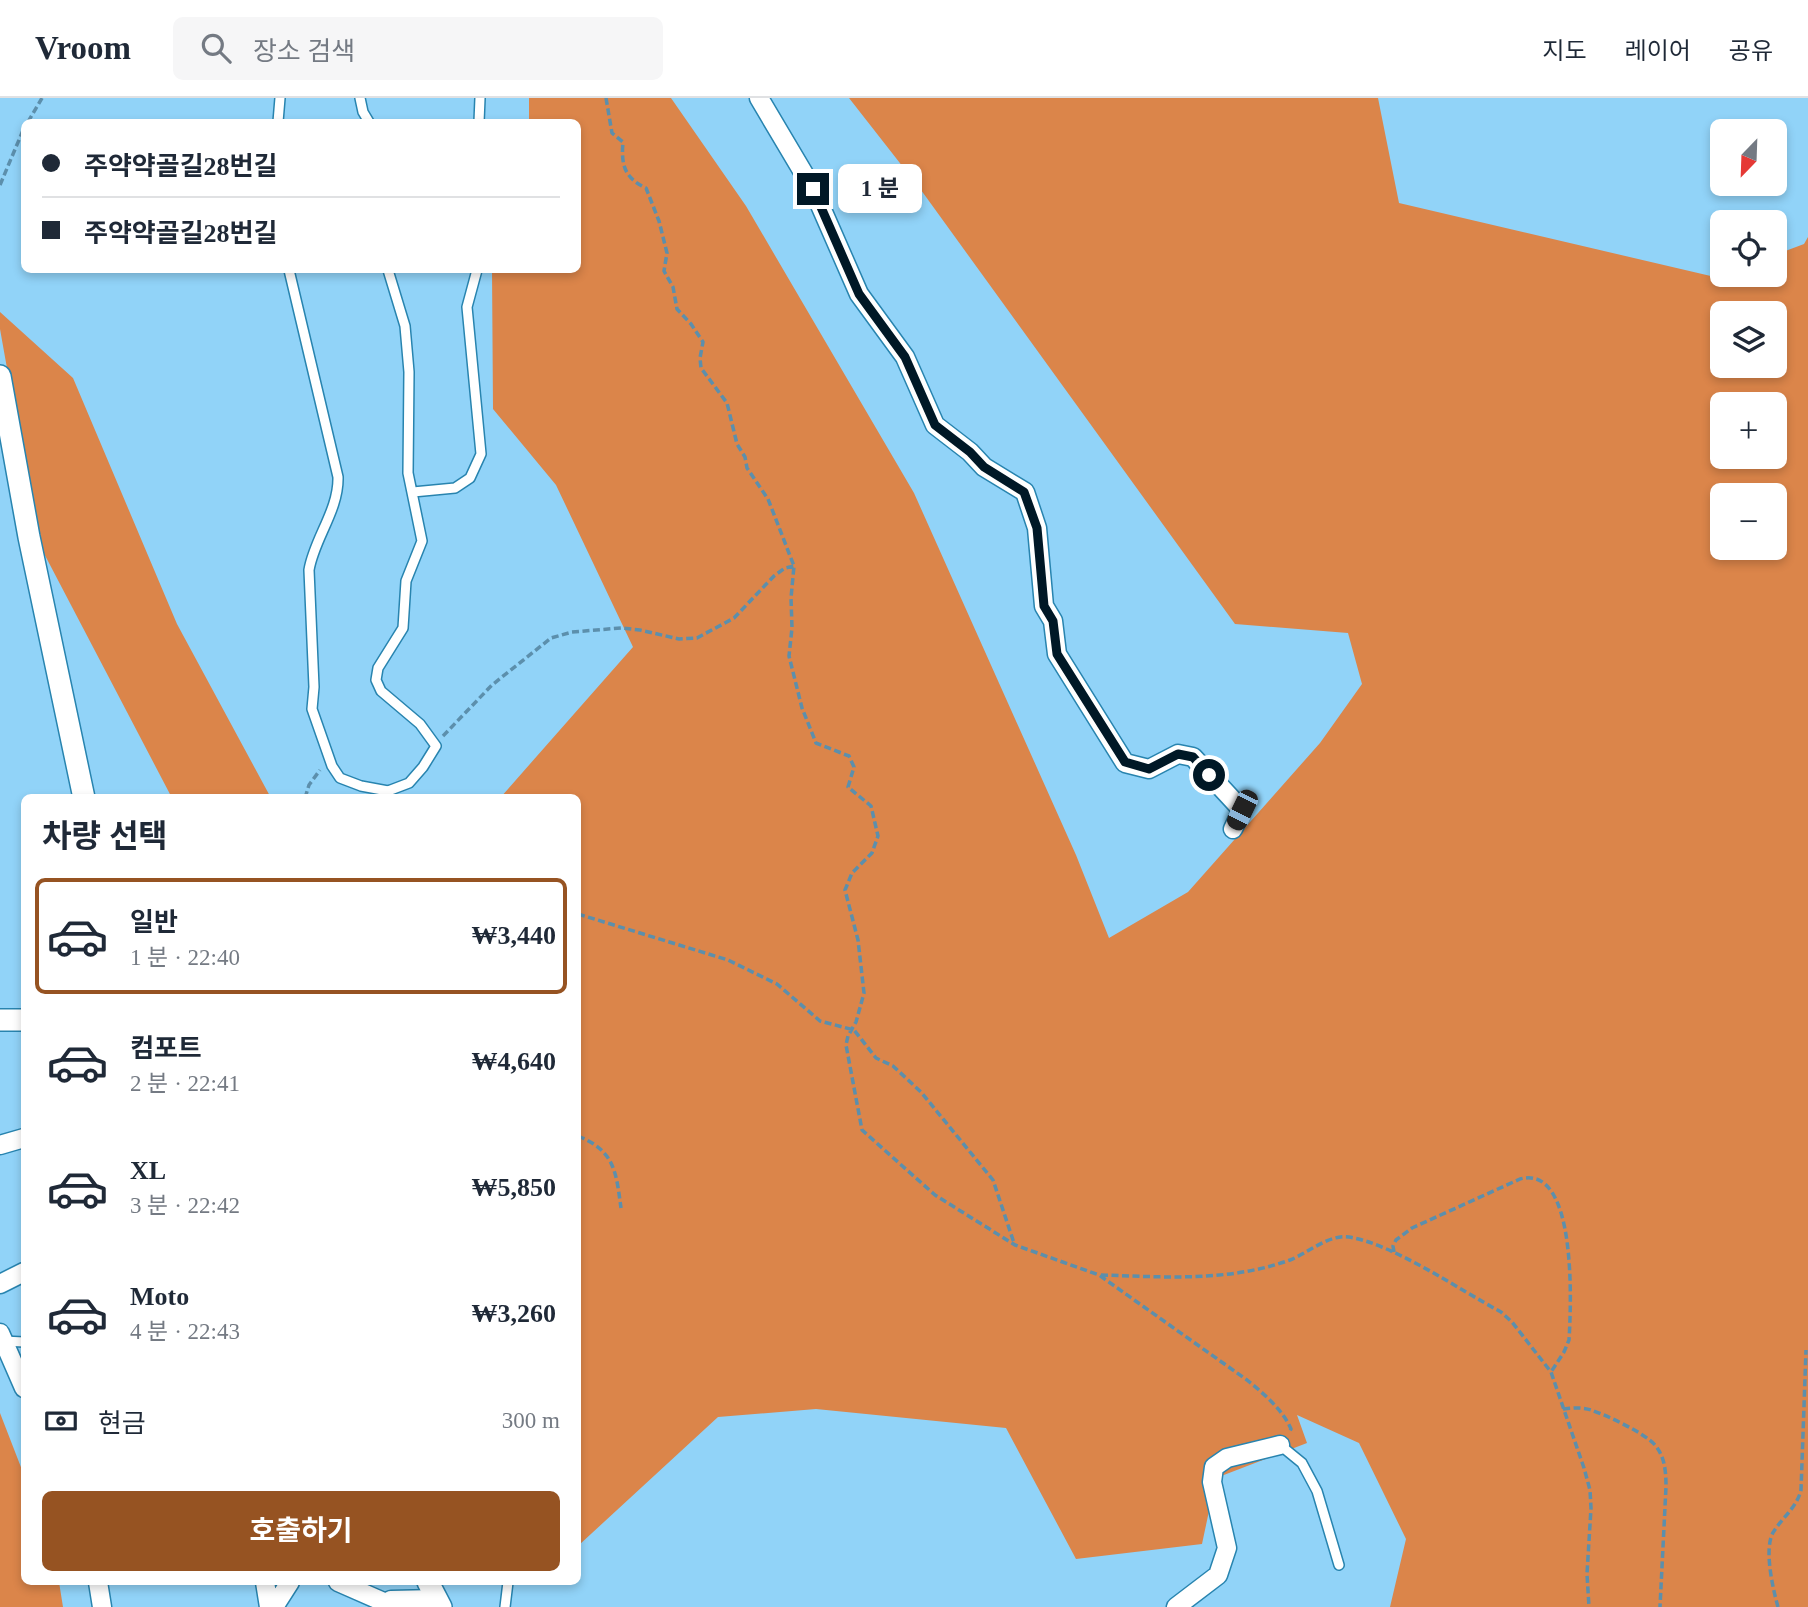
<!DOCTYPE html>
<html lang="ko">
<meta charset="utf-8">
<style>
:root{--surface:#fff;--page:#f6f6f7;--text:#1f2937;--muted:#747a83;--line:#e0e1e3;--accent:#965322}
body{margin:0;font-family:"Times New Roman","Noto Sans KR",serif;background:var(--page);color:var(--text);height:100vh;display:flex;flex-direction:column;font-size:26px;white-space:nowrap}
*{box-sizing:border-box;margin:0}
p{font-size:23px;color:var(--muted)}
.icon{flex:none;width:38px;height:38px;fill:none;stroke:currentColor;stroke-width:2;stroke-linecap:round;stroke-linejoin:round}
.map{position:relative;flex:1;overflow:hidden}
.side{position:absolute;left:21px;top:696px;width:560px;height:791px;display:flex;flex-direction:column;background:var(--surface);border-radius:10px;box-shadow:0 4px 10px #0003}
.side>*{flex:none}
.top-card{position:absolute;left:21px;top:21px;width:560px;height:154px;border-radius:10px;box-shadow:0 4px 10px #0003;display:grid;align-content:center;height:154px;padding:0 21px;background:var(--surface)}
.needle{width:46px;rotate:203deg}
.fabs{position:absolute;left:1710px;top:21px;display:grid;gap:14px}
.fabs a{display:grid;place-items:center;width:77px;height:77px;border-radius:10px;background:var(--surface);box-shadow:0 4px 10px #0003;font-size:35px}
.end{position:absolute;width:32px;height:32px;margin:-16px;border:9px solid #001826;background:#fff;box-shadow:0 0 0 4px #fff}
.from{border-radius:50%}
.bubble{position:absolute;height:49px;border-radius:10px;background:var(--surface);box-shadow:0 4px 10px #0003;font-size:23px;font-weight:700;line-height:49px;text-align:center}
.car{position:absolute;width:21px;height:42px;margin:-21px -10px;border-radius:9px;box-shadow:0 0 5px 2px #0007;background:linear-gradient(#222 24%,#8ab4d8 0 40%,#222 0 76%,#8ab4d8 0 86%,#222 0)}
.top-card b{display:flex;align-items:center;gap:24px;height:66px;font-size:26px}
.top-card b+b{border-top:2px solid var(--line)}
.top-card i{width:18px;height:18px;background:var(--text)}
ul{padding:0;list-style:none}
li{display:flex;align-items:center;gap:21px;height:116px;margin:0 14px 10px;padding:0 7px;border:4px solid transparent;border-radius:10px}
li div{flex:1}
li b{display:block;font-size:26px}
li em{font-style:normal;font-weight:700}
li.current{border-color:var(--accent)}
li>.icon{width:63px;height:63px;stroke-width:1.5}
h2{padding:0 21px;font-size:32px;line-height:84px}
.pay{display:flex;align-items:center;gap:18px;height:77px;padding:0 21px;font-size:26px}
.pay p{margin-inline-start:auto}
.cta{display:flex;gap:14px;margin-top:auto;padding:14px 21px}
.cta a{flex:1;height:80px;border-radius:10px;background:var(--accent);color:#fff;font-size:28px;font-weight:700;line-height:80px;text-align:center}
header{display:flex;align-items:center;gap:42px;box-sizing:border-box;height:98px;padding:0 35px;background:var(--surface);border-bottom:2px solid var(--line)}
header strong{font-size:33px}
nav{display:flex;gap:38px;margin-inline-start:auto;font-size:24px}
.search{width:490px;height:63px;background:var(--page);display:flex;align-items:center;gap:18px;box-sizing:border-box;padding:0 24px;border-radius:10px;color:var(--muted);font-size:26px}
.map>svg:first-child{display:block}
</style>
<header>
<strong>Vroom</strong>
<div class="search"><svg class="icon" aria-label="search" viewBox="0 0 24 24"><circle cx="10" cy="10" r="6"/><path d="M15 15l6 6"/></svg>장소 검색</div>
<nav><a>지도</a><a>레이어</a><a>공유</a></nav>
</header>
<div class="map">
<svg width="1808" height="1509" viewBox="0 0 1808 1509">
<rect width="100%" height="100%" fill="#91d3f8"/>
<path fill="#db854a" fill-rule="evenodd" d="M529 0H671L746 108 914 395 1076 757 1109 840 1188 794 1320 645 1362 586 1348 535 1235 526 921 92 849 0H1378L1399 105 1715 179 1722 176 1774 177 1775 157 1804 146 1808 139V1509H1390L1406 1441 1359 1345 1297 1317 1307 1345 1216 1380 1202 1446 1076 1461 1006 1330 816 1311 718 1319 579 1447 578 700H500L633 549 556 387 493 311 492 172H578V24H529ZM1722 215H1774V268H1722ZM1722 306H1774V359H1722ZM1722 397H1774V450H1722Z
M0 214 73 280 177 526 271 700H172L38 444 0 231Z
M0 1315 24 1377V1484H59L63 1509H0Z"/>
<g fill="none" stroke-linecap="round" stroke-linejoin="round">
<defs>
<path id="service" d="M360 0 363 14 369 24
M278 24 280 0
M479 24 480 0
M289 172 338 379C339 412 314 441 309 472L314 589 312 611 332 668 340 680 361 688 388 693 409 685 423 669 436 648 420 626 381 593 376 582 378 570 403 530 406 483 422 443 408 375 409 274 405 228 388 172
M413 394 455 390 470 380 481 356 467 209 477 172
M3 1243 24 1244
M1280 1347 1302 1365 1317 1393 1339 1467
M505 1509 508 1484"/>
<path id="minor" d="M759 0 813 91 859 196 905 259 935 327 970 354 984 369 1025 394 1037 430 1044 508 1053 523 1057 556 1125 665 1149 671 1178 656 1193 659 1242 712 1233 731
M0 1047 24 1040
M0 1186 24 1174
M0 1235 24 1290
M98 1484 102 1509
M265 1484 269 1509
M338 1484 386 1505 391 1502 436 1501
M274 1509 290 1484
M1176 1509 1218 1477 1227 1450 1212 1384 1214 1369 1227 1360 1280 1347"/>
<path id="tertiary" d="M0 278 29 439 84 700
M0 922H24
M428 1484 441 1509"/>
</defs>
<use href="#service" stroke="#2884af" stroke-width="12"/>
<use href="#minor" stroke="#2884af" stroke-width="21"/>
<use href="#tertiary" stroke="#2884af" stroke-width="24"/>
<path stroke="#5c8fac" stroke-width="3.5" stroke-dasharray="7 3.5" stroke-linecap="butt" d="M606 0 612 35 623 44C621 66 624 80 646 90L659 123 667 155 664 173 673 189 677 211 691 226 703 244 700 260 701 270 727 305 737 346 745 359 747 370 768 401 794 468 791 500 792 530 789 558 802 610 816 645 849 658 854 669 848 689 871 708 878 738 872 755 852 775 845 792 858 842 864 895 856 924 848 938 846 947 862 1032 935 1097 1015 1147 1099 1177 1247 1282C1263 1295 1283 1312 1291 1331L1289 1335
M28 24 42 0
M0 87 24 30
M443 638 492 587 551 540 572 534 621 530 640 532 679 541 697 540 734 520 774 478 785 470 794 468
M305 700 309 687 320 672
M578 816 728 862 777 886 820 923 854 932 876 960 893 968 921 994 993 1082 1014 1145
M578 1038C615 1053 616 1074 621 1110
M1394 1154 1393 1148 1396 1142 1412 1130 1520 1081C1578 1065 1571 1210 1569 1242L1564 1254 1551 1274
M1101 1177C1165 1179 1229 1184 1290 1162 1308 1155 1329 1136 1349 1139 1393 1146 1460 1192 1501 1214L1512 1224 1551 1274 1584 1370 1590 1392 1591 1410 1587 1476 1589 1509
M1563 1311C1573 1310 1582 1309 1591 1312 1608 1318 1643 1334 1655 1347 1665 1359 1666 1374 1666 1389L1660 1509
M1778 1509C1773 1491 1763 1449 1774 1433 1783 1419 1797 1409 1801 1392L1806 1252"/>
<use href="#service" stroke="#fff" stroke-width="9"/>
<use href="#minor" stroke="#fff" stroke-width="18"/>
<use href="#tertiary" stroke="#fff" stroke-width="21"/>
</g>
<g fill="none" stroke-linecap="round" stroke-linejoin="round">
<path stroke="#001826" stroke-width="9" d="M813 91 859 196 905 259 935 327 970 354 984 369 1024 394 1037 430 1044 508 1053 523 1057 556 1125 664 1149 671 1178 656 1193 659 1209 677"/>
</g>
</svg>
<div class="fabs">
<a><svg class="needle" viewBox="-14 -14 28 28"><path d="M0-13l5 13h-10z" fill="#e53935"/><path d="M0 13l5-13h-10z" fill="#747a83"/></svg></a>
<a><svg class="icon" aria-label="locate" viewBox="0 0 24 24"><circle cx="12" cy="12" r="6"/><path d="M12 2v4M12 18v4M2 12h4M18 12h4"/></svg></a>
<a><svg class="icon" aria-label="layers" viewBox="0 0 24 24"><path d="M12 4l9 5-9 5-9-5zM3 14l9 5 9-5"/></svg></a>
<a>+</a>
<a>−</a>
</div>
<i class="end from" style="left:1209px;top:677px"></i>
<i class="end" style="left:813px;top:91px"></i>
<div class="bubble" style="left:838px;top:66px;width:84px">1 분</div>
<i class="car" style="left:1242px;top:712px;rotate:206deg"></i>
<div class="top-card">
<b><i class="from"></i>주약약골길28번길</b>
<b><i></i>주약약골길28번길</b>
</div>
<section class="side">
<h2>차량 선택</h2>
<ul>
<li class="current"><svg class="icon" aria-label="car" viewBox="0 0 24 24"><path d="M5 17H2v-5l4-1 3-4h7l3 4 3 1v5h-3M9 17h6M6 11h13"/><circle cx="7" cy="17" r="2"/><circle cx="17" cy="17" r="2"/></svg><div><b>일반</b><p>1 분 · 22:40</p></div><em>₩3,440</em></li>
<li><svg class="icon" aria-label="car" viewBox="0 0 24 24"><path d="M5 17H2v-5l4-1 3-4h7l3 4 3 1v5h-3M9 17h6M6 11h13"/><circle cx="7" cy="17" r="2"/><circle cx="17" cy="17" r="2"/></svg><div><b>컴포트</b><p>2 분 · 22:41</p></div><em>₩4,640</em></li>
<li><svg class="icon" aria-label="car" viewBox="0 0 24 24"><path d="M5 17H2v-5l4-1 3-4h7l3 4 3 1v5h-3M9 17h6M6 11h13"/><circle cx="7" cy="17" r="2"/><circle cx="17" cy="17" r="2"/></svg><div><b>XL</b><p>3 분 · 22:42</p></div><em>₩5,850</em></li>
<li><svg class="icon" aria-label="car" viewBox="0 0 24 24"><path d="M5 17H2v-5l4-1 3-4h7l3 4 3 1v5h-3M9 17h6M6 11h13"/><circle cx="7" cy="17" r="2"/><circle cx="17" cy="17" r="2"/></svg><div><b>Moto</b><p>4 분 · 22:43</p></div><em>₩3,260</em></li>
</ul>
<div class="pay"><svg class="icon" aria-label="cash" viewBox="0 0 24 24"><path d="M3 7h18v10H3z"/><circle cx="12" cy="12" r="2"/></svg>현금<p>300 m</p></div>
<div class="cta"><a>호출하기</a></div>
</section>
</div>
